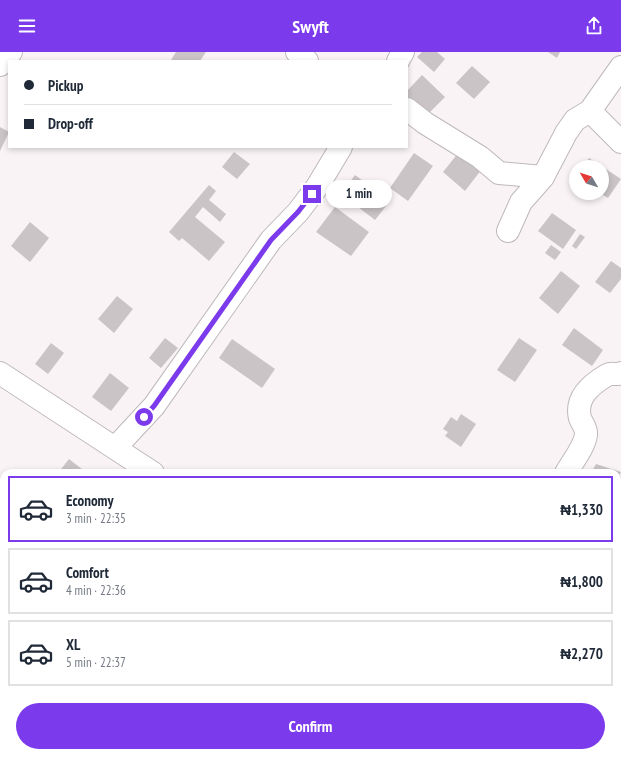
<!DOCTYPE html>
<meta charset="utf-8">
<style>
:root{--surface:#fff;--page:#f2f2f3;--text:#1f2937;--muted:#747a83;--line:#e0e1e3;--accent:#7c3aed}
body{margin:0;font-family:"PT Sans Narrow",sans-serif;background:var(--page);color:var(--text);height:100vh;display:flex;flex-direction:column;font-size:15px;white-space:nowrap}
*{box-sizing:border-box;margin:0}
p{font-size:13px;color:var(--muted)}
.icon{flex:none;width:22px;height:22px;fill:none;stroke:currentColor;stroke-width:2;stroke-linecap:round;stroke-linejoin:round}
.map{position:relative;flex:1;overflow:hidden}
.details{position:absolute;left:0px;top:417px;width:621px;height:288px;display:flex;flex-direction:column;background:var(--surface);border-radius:12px 12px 0 0;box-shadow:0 2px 6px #0003}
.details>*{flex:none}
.banner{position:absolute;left:8px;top:8px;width:400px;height:88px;border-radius:0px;box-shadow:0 2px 6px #0003;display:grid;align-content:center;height:88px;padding:0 16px;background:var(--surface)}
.needle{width:26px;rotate:309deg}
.buttons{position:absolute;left:569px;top:108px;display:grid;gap:8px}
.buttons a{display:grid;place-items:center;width:40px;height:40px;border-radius:50%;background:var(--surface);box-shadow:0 2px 6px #0003;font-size:20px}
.end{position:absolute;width:18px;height:18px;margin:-9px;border:5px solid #7c3aed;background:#fff;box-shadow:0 0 0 2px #fff}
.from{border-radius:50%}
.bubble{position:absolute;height:28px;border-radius:14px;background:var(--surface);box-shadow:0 2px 6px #0003;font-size:13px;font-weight:700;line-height:28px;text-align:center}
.banner b{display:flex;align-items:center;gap:14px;height:38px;font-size:15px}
.banner b+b{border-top:1px solid var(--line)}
.banner i{width:10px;height:10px;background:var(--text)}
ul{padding:7px 0 0;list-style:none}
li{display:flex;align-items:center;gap:12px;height:66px;margin:0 8px 6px;padding:0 8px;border:2px solid var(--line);border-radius:0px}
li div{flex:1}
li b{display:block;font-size:15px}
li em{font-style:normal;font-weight:700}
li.selected{border-color:var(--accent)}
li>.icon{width:36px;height:36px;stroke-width:1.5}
.primary-button{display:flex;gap:8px;margin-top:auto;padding:8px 16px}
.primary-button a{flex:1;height:46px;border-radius:24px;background:var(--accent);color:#fff;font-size:16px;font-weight:700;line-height:46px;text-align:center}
header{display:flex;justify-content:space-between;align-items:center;height:52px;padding:0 16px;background:var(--accent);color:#fff;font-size:18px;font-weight:700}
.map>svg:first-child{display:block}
</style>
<header><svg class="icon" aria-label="menu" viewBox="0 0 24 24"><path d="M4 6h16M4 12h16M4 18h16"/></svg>Swyft<svg class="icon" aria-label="share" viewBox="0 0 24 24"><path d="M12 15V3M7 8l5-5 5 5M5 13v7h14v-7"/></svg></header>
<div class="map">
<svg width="621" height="705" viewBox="0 0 621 705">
<rect width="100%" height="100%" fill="#f9f3f6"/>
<path fill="#cac4c6" d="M176 0H206L200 9H172L171 8Z
M422 0H437L445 7 434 20 417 5Z
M548 0H560L557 6Z
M472 14 490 30 474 47 456 31Z
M422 23 445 45 427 63 407 44V39Z
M0 75 9 80 0 99Z
M463 95 485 113 465 139 443 120Z
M234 100 250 112 237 127 222 115Z
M414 101 433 114 408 149 390 136Z
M589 106 621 127 608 146 600 141H602V115H583Z
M355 123 390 149 375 168 341 142Z
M209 133 216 139 209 148 226 162 220 170 203 155 195 165 225 190 209 209 182 186 179 189 169 180Z
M335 155 369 180 351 204 316 180Z
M552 161 576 178 563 197 538 179Z
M30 170 49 186 30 210 11 194Z
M580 182 585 185 576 197 572 194Z
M551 193 561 200 555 208 545 201Z
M611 209 621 216V227L610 241 595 230Z
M561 219 580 234 558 262 539 246Z
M117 244 133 257 114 281 98 267Z
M574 276 603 298 592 314 562 293Z
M165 286 178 296 161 316 149 306Z
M519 286 537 298 515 330 497 318Z
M232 287 275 317 262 336 219 306Z
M51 291 64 301 48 322 35 312Z
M110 321 129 336 111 359 92 345Z
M461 362 476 372 461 395 445 384 448 380 443 377 451 365 457 369Z
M69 407 87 421H58Z
M596 412 621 420 617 429V421H591Z
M0 437 4 447 0 448Z
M4 485V508L0 505V490Z"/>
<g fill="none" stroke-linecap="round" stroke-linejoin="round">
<defs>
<path id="minor" d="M297 0 307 9
M398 9 403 0
M0 13 11 0
M407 57 425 71 480 105 499 121 543 125
M590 59 621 90
M508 179 521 150 543 125 566 81 575 68 590 59 621 15
M0 321 153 421
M115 396 154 354 271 188 298 160 317 135 341 95
M566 421C572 410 584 396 586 383 587 376 582 372 580 366 575 346 590 333 607 323 612 320 616 324 621 321
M0 545 4 547
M617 550 621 555"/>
</defs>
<use href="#minor" stroke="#beb8bb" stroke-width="24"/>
<use href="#minor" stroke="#fff" stroke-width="22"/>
</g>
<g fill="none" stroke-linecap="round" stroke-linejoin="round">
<path stroke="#7c3aed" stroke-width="5" d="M144 365 154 354 271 188 298 160 312 142"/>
</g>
</svg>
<div class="buttons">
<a><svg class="needle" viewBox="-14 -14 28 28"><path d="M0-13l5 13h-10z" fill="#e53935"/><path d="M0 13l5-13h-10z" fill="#747a83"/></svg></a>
</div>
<i class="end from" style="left:144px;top:365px"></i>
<i class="end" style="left:312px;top:142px"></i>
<div class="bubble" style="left:326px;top:128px;width:66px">1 min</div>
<div class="banner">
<b><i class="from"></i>Pickup</b>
<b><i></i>Drop-off</b>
</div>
<section class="details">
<ul>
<li class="selected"><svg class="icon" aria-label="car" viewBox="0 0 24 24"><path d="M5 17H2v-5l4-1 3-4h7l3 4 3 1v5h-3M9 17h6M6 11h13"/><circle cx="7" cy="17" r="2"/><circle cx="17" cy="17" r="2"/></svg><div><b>Economy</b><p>3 min · 22:35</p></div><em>₦1,330</em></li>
<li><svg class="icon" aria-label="car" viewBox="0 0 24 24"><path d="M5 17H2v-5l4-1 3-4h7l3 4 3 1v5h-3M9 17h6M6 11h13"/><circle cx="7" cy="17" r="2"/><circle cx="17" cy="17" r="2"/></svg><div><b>Comfort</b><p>4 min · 22:36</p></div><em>₦1,800</em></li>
<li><svg class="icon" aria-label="car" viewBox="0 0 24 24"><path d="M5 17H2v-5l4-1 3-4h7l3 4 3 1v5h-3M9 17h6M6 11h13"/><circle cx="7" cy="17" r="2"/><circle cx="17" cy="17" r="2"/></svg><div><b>XL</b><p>5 min · 22:37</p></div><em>₦2,270</em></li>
</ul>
<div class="primary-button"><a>Confirm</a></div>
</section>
</div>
